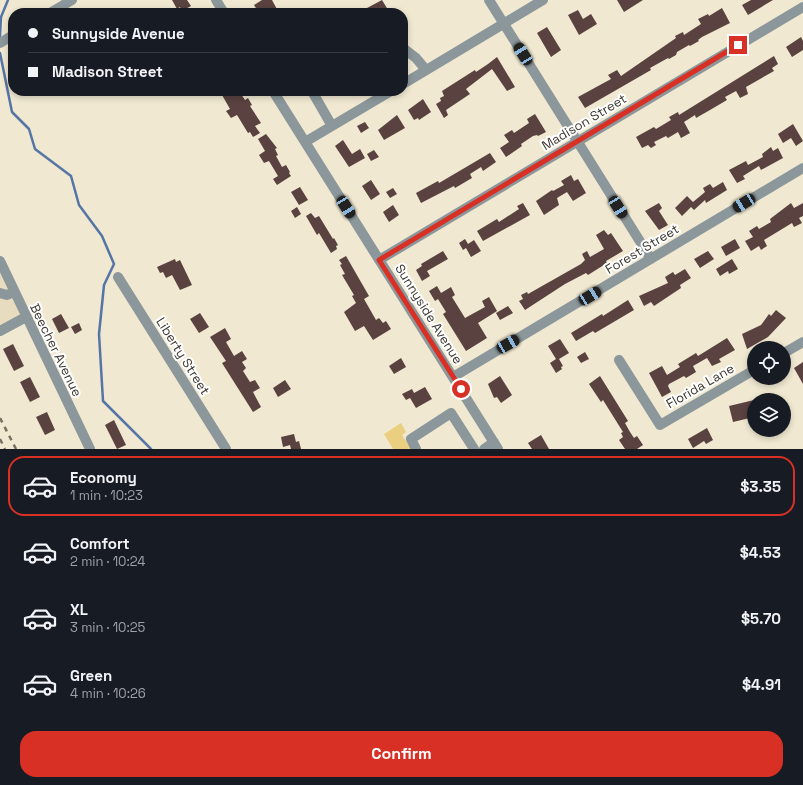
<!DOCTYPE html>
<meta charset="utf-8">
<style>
:root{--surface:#171b24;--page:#242831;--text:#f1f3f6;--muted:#9ea1a6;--line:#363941;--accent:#d93025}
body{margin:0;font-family:"Space Grotesk",sans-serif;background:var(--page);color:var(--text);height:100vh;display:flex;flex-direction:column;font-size:15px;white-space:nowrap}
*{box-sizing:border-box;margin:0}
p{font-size:13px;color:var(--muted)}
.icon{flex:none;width:22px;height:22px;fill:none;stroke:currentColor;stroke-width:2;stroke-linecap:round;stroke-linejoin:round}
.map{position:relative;height:449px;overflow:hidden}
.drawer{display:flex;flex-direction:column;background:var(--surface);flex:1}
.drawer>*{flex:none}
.top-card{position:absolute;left:8px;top:8px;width:400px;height:88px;border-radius:16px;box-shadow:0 2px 6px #0003;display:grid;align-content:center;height:88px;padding:0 20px;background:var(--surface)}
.fabs{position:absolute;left:747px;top:341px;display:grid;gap:8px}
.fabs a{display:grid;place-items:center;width:44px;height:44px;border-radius:50%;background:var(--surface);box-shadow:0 2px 6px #0003;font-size:20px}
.end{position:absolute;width:18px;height:18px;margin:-9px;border:5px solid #d93025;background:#fff;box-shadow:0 0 0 2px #fff}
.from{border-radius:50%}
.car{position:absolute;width:12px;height:24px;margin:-12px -6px;border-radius:5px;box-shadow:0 0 3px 1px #0007;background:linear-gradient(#222 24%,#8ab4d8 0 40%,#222 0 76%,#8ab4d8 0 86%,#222 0)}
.top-card b{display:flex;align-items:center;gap:14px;height:38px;font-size:15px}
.top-card b+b{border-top:1px solid var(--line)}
.top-card i{width:10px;height:10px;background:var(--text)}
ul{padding:7px 0 0;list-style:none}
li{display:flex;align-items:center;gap:12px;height:60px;margin:0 8px 6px;padding:0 12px;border:2px solid transparent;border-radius:16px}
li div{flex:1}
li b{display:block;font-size:15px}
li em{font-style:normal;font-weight:600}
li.current{border-color:var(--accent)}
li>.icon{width:36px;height:36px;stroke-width:1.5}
.primary-button{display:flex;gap:8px;margin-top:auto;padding:8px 20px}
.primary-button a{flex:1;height:46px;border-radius:16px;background:var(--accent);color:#fff;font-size:16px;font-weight:600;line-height:46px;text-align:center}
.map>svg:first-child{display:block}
</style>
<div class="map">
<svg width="803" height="449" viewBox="0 0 803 449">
<rect width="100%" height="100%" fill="#f0e8d1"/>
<path fill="#e7dcbe" d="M0 267 24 320 0 332Z"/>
<path fill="#ebcf81" d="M401 423 406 432 402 435 411 449H393L384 434Z"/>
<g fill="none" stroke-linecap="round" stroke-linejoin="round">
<path stroke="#5475a5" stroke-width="2.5" d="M0 36 1 17 8 0
M0 53 12 112 29 129 35 149 71 176 79 205 102 236 114 264 104 285 99 334 103 401 151 449"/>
</g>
<path fill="#59423f" d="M172 0H187L191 6 182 11 180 7 177 9Z
M262 0H272L279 13H259L254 5Z
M382 0 390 13H370L367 8Z
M617 0H643L624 12Z
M751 0H773L748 15 742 5Z
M722 8 730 23 702 37 698 40 699 41 690 46 689 45 677 52 676 55 669 59 668 58 650 68 651 70 585 108 578 97 611 79 608 75 617 70 621 76 676 38 675 36 683 32 684 35 701 24 698 19 708 14 709 16Z
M578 10 583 19 591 14 597 24 579 35 568 15Z
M547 27 561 50 551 57 537 33Z
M801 37 803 41V50L792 57 786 47Z
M774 56 778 64 772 68 774 71 746 87 748 94 740 98 736 91 725 97 727 100 710 110 696 118 695 115 684 122 690 133 681 138 678 132 668 138 666 136 654 142 656 145 651 148 648 145 642 148 636 137 654 127 656 129 671 120 669 117 678 112 679 115Z
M497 57 515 87 507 91 492 69 466 89 470 94 446 110 448 115 444 118 436 104 441 101 440 98 444 96 442 91 475 70 476 72 488 64Z
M229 91H239L245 100 248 98 252 105 250 106 261 123 255 126 260 133 253 137 250 132 248 133 237 115 231 118 226 111 230 109 222 95Z
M423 99 431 112 419 120 418 118 414 120 408 110Z
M535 114 546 132 538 136 537 135 533 136 521 144 522 146 506 157 500 148 509 142 504 135 512 130 514 133 529 123 527 119Z
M397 115 405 128 384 140 378 130Z
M365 122 369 128 361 133 357 126Z
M793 124 803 141 796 146 791 138 783 143 778 134Z
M266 134 277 148 275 149 278 155 276 156 282 167 286 165 290 172 289 173 291 176 277 185 273 179 278 176 269 161 264 163 259 155 265 151 258 139Z
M343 140 352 154 360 149 365 158 349 167 335 146Z
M771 147 773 151 778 148 783 158 761 170 759 166 743 176 745 179 737 183 729 170 746 161 748 165 763 157 762 154Z
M374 150 379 157 371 161 367 154Z
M490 153 496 162 483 171 481 167 470 174 472 178 455 188 454 186 421 203 416 193 438 181 439 183Z
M571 175 574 181 578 179 586 193 573 201 567 192 557 198 559 205 544 215 536 201 552 190 553 191 564 185 561 181Z
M371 180 380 194 371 200 362 186Z
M723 182 727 190 706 203 705 200 694 210 691 207 682 216 675 208 687 196 693 202 705 192 703 188 710 184 713 188Z
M300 187 308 200 299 205 291 192Z
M393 188 397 194 390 198 386 192Z
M523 203 530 215 483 241 477 231 497 219 499 222 519 209 517 206Z
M659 203 662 208 659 211 668 225 659 230 645 211Z
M791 203 794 208 803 203V216L799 218 802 223 794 227 792 223 764 240 767 246 761 250 759 246 751 251 745 241 753 237 749 231 757 226 759 229 771 222 770 219Z
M393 205 399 215 389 222 383 212Z
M297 207 301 214 295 218 291 211Z
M311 213 315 218 319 216 333 239 334 238 338 245 336 246 337 249 331 253 319 233 317 235 306 216Z
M604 230 608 235 611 233 623 251 606 261 607 263 588 275 586 273 565 284 525 310 519 301 523 299 521 295 527 292 528 294 581 264 585 260 582 254 587 251 590 257 604 249 596 235Z
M465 239 468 244 474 240 481 251 471 257 466 248 463 250 459 243Z
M735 239 740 248 726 256 721 247Z
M443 251 448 259 427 271 430 276 422 281 416 270 422 266 421 264Z
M708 251 714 259 700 268 694 259Z
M346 256 369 296 364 299 376 320 379 318 383 323 386 321 391 329 373 340 364 326 355 331 344 312 356 303 352 296 354 295 342 275 345 274 340 265 342 264 339 260Z
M175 259 176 262 180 260 192 285 180 290 172 275 166 278 163 272 160 273 157 267Z
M732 259 738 269 729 274 728 271 720 276 716 269Z
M685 269 691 278 680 285 681 288 654 306 651 302 644 306 639 296 668 283 665 277 673 272 675 275Z
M437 286 441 293 451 287 455 295 452 297 465 318 485 307 482 301 489 297 497 311 478 323 487 338 466 351 443 314 446 312 438 299 435 301 429 291Z
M628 300 634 310 595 333 593 331 576 341 571 333 602 314 603 316Z
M508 306 513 313 500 320 496 313Z
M776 310 786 318 768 337 747 349 742 334 761 325 769 314 771 316Z
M200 313 209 327 199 333 190 319Z
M61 314 69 328 59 333 52 319Z
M79 323 82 330 75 334 71 327Z
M225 328 231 339 226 342 234 356 242 351 247 359 242 362 246 368 243 371 250 382 255 380 260 388 253 392 261 407 253 412 222 363 226 361 210 337Z
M727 338 735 350 719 359 721 362 712 366 707 358 693 366 696 372 686 378 684 376 669 384 668 386 671 392 662 397 649 373 662 366 667 375 680 367 678 364 696 353 698 356Z
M560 339 569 353 559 359 563 366 561 367 562 369 556 373 550 363 556 359 548 346Z
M13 344 24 366 14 371 3 349Z
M585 352 589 359 581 363 577 357Z
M401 358 406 367 394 374 389 366Z
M803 362V384L794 368Z
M500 376 512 395 501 403 497 397 494 398 488 384Z
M600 376 628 421 625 423 630 432 634 438 637 436 643 445 637 449H625L619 440 623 437 621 433 623 432 603 400 601 402 589 384Z
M30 377 40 397 30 402 20 382Z
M285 380 291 389 278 397 273 388Z
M425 387 432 399 416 408 410 398 406 400 402 394 412 389 414 393Z
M754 400V417L733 422 729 406Z
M47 412 55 430 45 435 36 417Z
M114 420 126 445 117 449 105 425Z
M707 428 713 440 706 444 704 441 693 448 688 439Z
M294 434 296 442 299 441 301 449H291L290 445 283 447 281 437Z
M541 435 549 449H532L528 443Z"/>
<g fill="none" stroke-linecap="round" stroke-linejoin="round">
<path stroke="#8b979a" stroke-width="10" d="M216 0 224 13
M489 0 651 259
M50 13 72 0
M0 43 13 35
M403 48 416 58 426 70
M403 84 543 0
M273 91 498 449
M317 91 313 93 332 126
M305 142 391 91
M379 260 803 7
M0 261 90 449
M118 277 226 449
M0 293 7 295 14 292
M0 331 26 317
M784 353 803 342
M619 360 660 425 754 370
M453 377 803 168
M416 449 411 439 451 413 474 449
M484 449 494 442"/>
<path stroke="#767163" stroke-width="2.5" stroke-dasharray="5 5" stroke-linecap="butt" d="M0 418 16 449
M0 439 5 449"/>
</g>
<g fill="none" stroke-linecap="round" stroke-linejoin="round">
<path stroke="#d93025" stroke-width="5" d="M461 389 379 260 738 45"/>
</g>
<g text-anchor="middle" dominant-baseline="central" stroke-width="4" stroke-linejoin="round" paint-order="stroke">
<g font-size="13" fill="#3d3930" stroke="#fff">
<text transform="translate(584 122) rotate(-31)">Madison Street</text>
<text transform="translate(642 249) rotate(-31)">Forest Street</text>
<text transform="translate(429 314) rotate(58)">Sunnyside Avenue</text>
<text transform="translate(56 350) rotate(64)">Beecher Avenue</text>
<text transform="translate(183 356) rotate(58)">Liberty Street</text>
<text transform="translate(700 386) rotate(-30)">Florida Lane</text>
</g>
</g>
</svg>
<div class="fabs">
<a><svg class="icon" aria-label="locate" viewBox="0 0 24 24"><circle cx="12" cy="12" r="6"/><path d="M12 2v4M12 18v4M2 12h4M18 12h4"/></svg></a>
<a><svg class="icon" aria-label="layers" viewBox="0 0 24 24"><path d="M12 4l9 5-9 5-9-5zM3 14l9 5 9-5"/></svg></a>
</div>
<i class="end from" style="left:461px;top:389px"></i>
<i class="end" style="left:738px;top:45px"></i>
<i class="car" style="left:523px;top:54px;rotate:328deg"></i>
<i class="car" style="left:744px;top:203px;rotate:239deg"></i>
<i class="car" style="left:346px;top:207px;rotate:148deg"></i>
<i class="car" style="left:618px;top:207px;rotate:148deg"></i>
<i class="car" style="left:590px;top:296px;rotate:59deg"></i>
<i class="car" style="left:508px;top:344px;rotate:60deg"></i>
<div class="top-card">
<b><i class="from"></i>Sunnyside Avenue</b>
<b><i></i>Madison Street</b>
</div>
</div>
<section class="drawer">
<ul>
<li class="current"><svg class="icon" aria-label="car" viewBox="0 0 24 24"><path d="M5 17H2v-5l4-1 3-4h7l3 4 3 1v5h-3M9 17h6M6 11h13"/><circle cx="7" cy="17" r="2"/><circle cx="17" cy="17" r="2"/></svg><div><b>Economy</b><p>1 min · 10:23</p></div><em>$3.35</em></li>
<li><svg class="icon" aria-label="car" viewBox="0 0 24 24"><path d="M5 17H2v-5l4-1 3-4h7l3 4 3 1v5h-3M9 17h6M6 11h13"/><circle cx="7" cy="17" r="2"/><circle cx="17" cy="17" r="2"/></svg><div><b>Comfort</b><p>2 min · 10:24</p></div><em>$4.53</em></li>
<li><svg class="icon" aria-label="car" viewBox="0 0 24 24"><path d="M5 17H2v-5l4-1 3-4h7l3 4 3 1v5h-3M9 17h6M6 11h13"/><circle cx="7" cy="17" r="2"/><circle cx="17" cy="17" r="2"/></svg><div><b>XL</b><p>3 min · 10:25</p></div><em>$5.70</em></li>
<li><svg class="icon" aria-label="car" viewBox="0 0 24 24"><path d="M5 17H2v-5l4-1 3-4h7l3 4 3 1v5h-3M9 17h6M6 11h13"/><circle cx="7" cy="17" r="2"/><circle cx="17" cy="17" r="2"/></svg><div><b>Green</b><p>4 min · 10:26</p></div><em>$4.91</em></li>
</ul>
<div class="primary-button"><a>Confirm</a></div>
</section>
